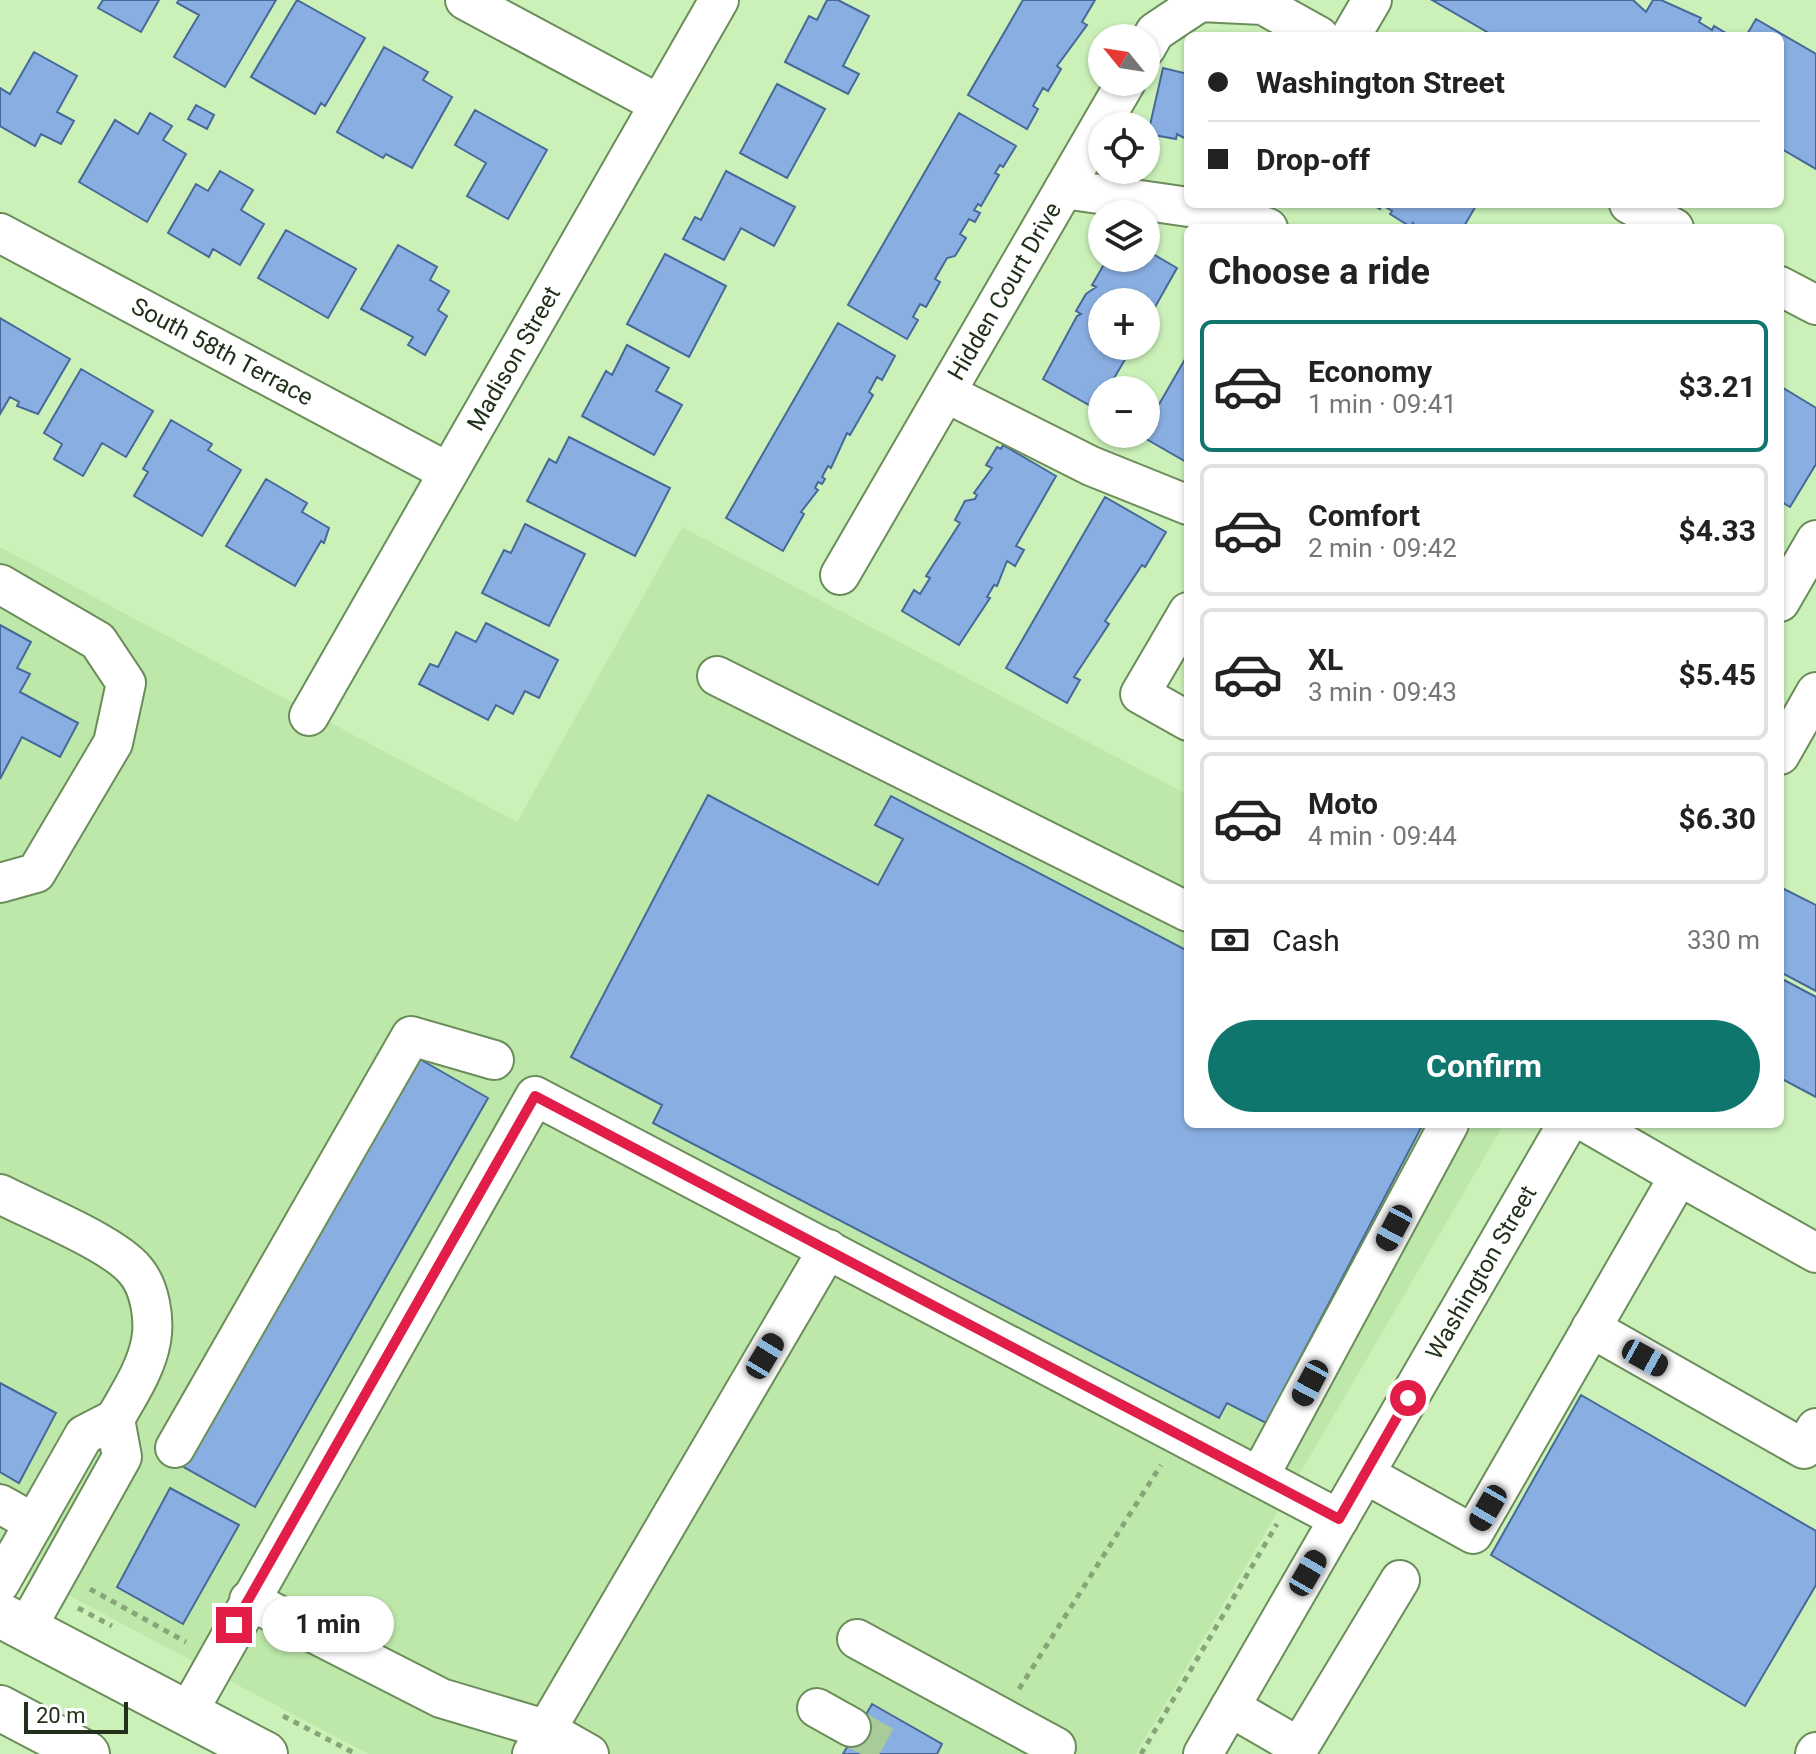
<!DOCTYPE html>
<meta charset="utf-8">
<style>
:root{--surface:#fff;--page:#f6f6f6;--text:#222;--muted:#767676;--line:#e0e0e0;--accent:#0f766e}
body{margin:0;font-family:Roboto,sans-serif;background:var(--page);color:var(--text);height:100vh;display:flex;flex-direction:column;font-size:30px;white-space:nowrap}
*{box-sizing:border-box;margin:0}
p{font-size:26px;color:var(--muted)}
.icon{flex:none;width:44px;height:44px;fill:none;stroke:currentColor;stroke-width:2;stroke-linecap:round;stroke-linejoin:round}
.map{position:relative;flex:1;overflow:hidden}
.drawer{position:absolute;left:1184px;top:224px;width:600px;height:904px;display:flex;flex-direction:column;background:var(--surface);border-radius:12px;box-shadow:0 2px 6px #0004}
.drawer>*{flex:none}
.top-card{position:absolute;left:1184px;top:32px;width:600px;height:176px;border-radius:12px;box-shadow:0 2px 6px #0004;display:grid;align-content:center;height:176px;padding:0 24px;background:var(--surface)}
.needle{width:52px;rotate:300deg}
.tools{position:absolute;left:1088px;top:24px;display:grid;gap:16px}
.tools a{display:grid;place-items:center;width:72px;height:72px;border-radius:50%;background:var(--surface);box-shadow:0 2px 6px #0004;font-size:40px}
.scale{position:absolute;left:24px;bottom:20px;width:104px;box-sizing:border-box;padding-left:8px;border:4px solid #21301a;border-top:0;font-size:22px;line-height:28px;white-space:nowrap;color:#21301a;-webkit-text-stroke:6px #fff;paint-order:stroke}
.end{position:absolute;width:36px;height:36px;margin:-18px;border:10px solid #e11d48;background:#fff;box-shadow:0 0 0 4px #fff}
.from{border-radius:50%}
.bubble{position:absolute;height:56px;border-radius:28px;background:var(--surface);box-shadow:0 2px 6px #0004;font-size:26px;font-weight:700;line-height:56px;text-align:center}
.car{position:absolute;width:24px;height:48px;margin:-24px -12px;border-radius:10px;box-shadow:0 0 6px 2px #0007;background:linear-gradient(#222 24%,#8ab4d8 0 40%,#222 0 76%,#8ab4d8 0 86%,#222 0)}
.top-card b{display:flex;align-items:center;gap:28px;height:76px;font-size:30px}
.top-card b+b{border-top:2px solid var(--line)}
.top-card i{width:20px;height:20px;background:var(--text)}
ul{padding:0;list-style:none}
li{display:flex;align-items:center;gap:24px;height:132px;margin:0 16px 12px;padding:0 8px;border:4px solid var(--line);border-radius:12px}
li div{flex:1}
li b{display:block;font-size:30px}
li em{font-style:normal;font-weight:700}
li.current{border-color:var(--accent)}
li>.icon{width:72px;height:72px;stroke-width:1.5}
h2{padding:0 24px;font-size:36px;line-height:96px}
.pay{display:flex;align-items:center;gap:20px;height:88px;padding:0 24px;font-size:30px}
.pay p{margin-inline-start:auto}
.cta{display:flex;gap:16px;margin-top:auto;padding:16px 24px}
.cta a{flex:1;height:92px;border-radius:48px;background:var(--accent);color:#fff;font-size:32px;font-weight:700;line-height:92px;text-align:center}
.map>svg:first-child{display:block}
</style>
<div class="map">
<svg width="1816" height="1754" viewBox="0 0 1816 1754">
<rect width="100%" height="100%" fill="#cbf1b9"/>
<path fill="#bee8aa" d="M682 527 1188 795V1124H1504L1136 1754H368L0 1559V547L517 822Z"/>
<path fill="#89afe2" stroke="#466998" stroke-width="2" d="M103 0H159L141 32 98 8Z
M179 0H276L225 87 174 57 199 15 177 3Z
M297 0 365 38 325 106 321 103 315 114 251 77Z
M827 0H838L869 16 843 66 859 74 848 94 785 62 809 16 817 20Z
M1023 0H1095L1082 22 1087 25 1057 66 1061 69 1048 91 1043 88 1033 106 1038 109 1027 129 968 95Z
M1432 0H1633L1646 12 1653 0H1661L1701 18 1699 22 1712 30 1714 26 1729 35 1494 36Z
M1756 19 1816 54V169L1780 148V36H1746Z
M384 47 428 72 423 80 452 97 412 168 386 154 383 158 337 132Z
M34 52 77 76 57 112 74 121 61 144 41 134 35 146 0 126V88L10 94Z
M1163 68 1188 74V140L1177 134 1176 139 1148 134Z
M777 84 825 109 787 178 740 153Z
M196 105 214 115 207 129 188 119Z
M475 110 547 150 508 219 467 196 486 163 455 145Z
M150 113 172 126 163 140 186 154 147 222 79 182 115 120 138 134Z
M959 113 1016 146 1003 167 1000 165 995 173 999 175 981 206 978 204 974 210 980 213 975 222 969 219 960 234 966 238 955 256 947 258 935 279 940 282 926 307 920 304 913 317 918 320 907 339 848 305Z
M220 171 253 190 241 210 264 224 240 265 213 249 209 257 168 233 196 184 208 191Z
M726 171 795 207 774 246 741 228 724 260 683 239 695 217 701 220Z
M1371 204H1477L1463 228H1416L1413 223 1411 227 1390 214 1392 211 1382 205 1380 209Z
M286 230 356 269 328 318 258 278Z
M398 245 437 267 430 280 449 291 438 310 447 316 425 355 408 345 413 337 361 309Z
M1146 250 1177 268 1146 323V302H1102V346H1133L1107 390H1102L1096 409 1043 379 1077 316 1081 314 1076 311 1086 294 1096 287 1092 285 1103 266 1110 263V258H1146Z
M665 254 726 286 689 357 627 324Z
M0 318 70 359 38 414 17 406 19 402 10 397 0 414Z
M838 323 895 356 882 380 877 377 869 392 873 395 850 435 847 433 831 468 828 466 822 477 825 479 822 484 818 482 815 488 818 490 801 512 804 514 783 551 726 518Z
M627 345 669 368 656 391 682 405 654 455 582 416 606 371 612 375Z
M1188 354V463L1141 436 1146 434V427Z
M81 369 153 411 126 457 102 443 83 476 54 459 62 444 44 433Z
M1780 386 1816 408V464L1790 507 1780 501Z
M171 420 212 444 208 450 241 470 202 536 134 496 148 472 143 469Z
M569 437 670 488 635 556 527 501 549 459 556 463Z
M1003 445 1056 476 1016 546 1024 550 1015 566 1007 561 997 586 994 585 987 597 990 598 959 645 902 611 914 590 920 594 930 578 926 576 960 523 955 520 965 501 975 499 977 495 974 493 992 468 986 465 997 447 1001 449Z
M266 479 307 503 302 512 329 528 324 543 321 541 295 586 226 546Z
M1105 497 1166 532 1145 567 1142 565 1105 621 1109 624 1074 677 1080 680 1067 703 1006 668Z
M525 524 585 554 549 626 482 593 504 550 511 553Z
M486 623 558 660 539 698 525 691 513 714 496 705 488 720 419 684 430 664 438 667 456 632 476 642Z
M0 625 31 642 17 668 30 674 20 692 78 723 60 757 22 737 0 779Z
M708 795 878 885 903 839 875 825 891 796 1188 951V1124H1423L1266 1423 1227 1403 1219 1418 653 1123 662 1105 571 1057Z
M1780 887 1816 905V991L1780 972Z
M1784 980 1816 997V1097L1780 1078V987Z
M416 1057 488 1098 255 1507 182 1466Z
M0 1383 56 1413 19 1483 0 1472Z
M1581 1395 1816 1531V1585L1745 1706 1491 1555Z
M170 1488 239 1525 183 1624 117 1587Z
M872 1704 942 1744 937 1754H843Z"/>
<g fill="none" stroke-linecap="round" stroke-linejoin="round">
<path stroke="#a9ca99" stroke-width="38" stroke-dasharray="38 19" stroke-linecap="butt" d="M851 1727 900 1754"/>
<defs>
<g id="minor">
<path d="M465 0 659 104"/>
<path d="M1351 36 1372 0"/>
<path d="M1146 48 1155 32 1200 2 1263 5 1319 36"/>
<path d="M1064 189 1230 213 1268 228"/>
<path d="M1629 204 1674 228"/>
<path id="s1" d="M0 233 446 471"/>
<path d="M1780 286 1816 305"/>
<path d="M946 393 1091 466 1188 505"/>
<path id="s2" d="M840 575 1126 82"/>
<path d="M0 584 98 641 126 683 113 743 36 873 0 883"/>
<path d="M1780 602 1816 540"/>
<path d="M1188 612 1140 694 1188 721"/>
<path d="M717 676 1188 912"/>
<path id="s3" d="M309 716 719 0"/>
<path d="M1780 755 1816 692"/>
<path d="M1679 1176 1816 1253"/>
<path d="M0 1194C33 1211 113 1243 135 1270 150 1287 155 1319 151 1341 146 1369 129 1394 115 1419"/>
<path d="M1591 1328 1804 1449 1816 1428"/>
<path d="M175 1448 411 1036 494 1060"/>
<path d="M1365 1474 1473 1534 1679 1176 1589 1124"/>
<path d="M1260 1475 1449 1124"/>
<path d="M0 1504 34 1523"/>
<path d="M0 1583 84 1435 115 1419 122 1457 26 1629"/>
<path d="M249 1600 441 1698 545 1729 589 1754"/>
<path d="M857 1639 1056 1747"/>
<path d="M1230 1707 1299 1747"/>
<path d="M817 1708 851 1727"/>
<path d="M188 1712 535 1096 1339 1519"/>
<path d="M532 1754 828 1249"/>
<path id="s4" d="M1203 1754 1567 1124"/>
<path d="M1295 1754 1400 1580"/>
<path d="M1815 1754 1816 1752"/>
</g>
<path id="major" d="M0 1615 265 1754
M0 1708 87 1754"/>
</defs>
<use href="#minor" stroke="#6b8d5a" stroke-width="42"/>
<use href="#major" stroke="#6b8d5a" stroke-width="48"/>
<path stroke="#88a57a" stroke-width="5" stroke-dasharray="6 6" stroke-linecap="butt" d="M90 1589 186 1642
M78 1608 112 1626
M1019 1689 1161 1465
M283 1716 356 1754
M1141 1754 1277 1524"/>
<use href="#minor" stroke="#fff" stroke-width="38"/>
<use href="#major" stroke="#fff" stroke-width="44"/>
</g>
<g fill="none" stroke-linecap="round" stroke-linejoin="round">
<path stroke="#e11d48" stroke-width="10" d="M234 1625 535 1096 1339 1519 1408 1398"/>
</g>
<g text-anchor="middle" dominant-baseline="central" stroke-width="8" stroke-linejoin="round" paint-order="stroke">
<g font-size="24" fill="#21301a" stroke="#fff">
<text stroke="none"><textPath href="#s2" startOffset="328">Hidden Court Drive</textPath></text>
<text stroke="none"><textPath href="#s1" startOffset="252">South 58th Terrace</textPath></text>
<text stroke="none"><textPath href="#s3" startOffset="412">Madison Street</textPath></text>
<text stroke="none"><textPath href="#s4" startOffset="556">Washington Street</textPath></text>
</g>
</g>
</svg>
<div class="tools">
<a><svg class="needle" viewBox="-14 -14 28 28"><path d="M0-13l5 13h-10z" fill="#e53935"/><path d="M0 13l5-13h-10z" fill="#767676"/></svg></a>
<a><svg class="icon" aria-label="locate" viewBox="0 0 24 24"><circle cx="12" cy="12" r="6"/><path d="M12 2v4M12 18v4M2 12h4M18 12h4"/></svg></a>
<a><svg class="icon" aria-label="layers" viewBox="0 0 24 24"><path d="M12 4l9 5-9 5-9-5zM3 14l9 5 9-5"/></svg></a>
<a>+</a>
<a>−</a>
</div>
<div class="scale">20 m</div>
<i class="end from" style="left:1408px;top:1398px"></i>
<i class="end" style="left:234px;top:1625px"></i>
<div class="bubble" style="left:262px;top:1596px;width:132px">1 min</div>
<i class="car" style="left:1394px;top:1228px;rotate:208deg"></i>
<i class="car" style="left:765px;top:1356px;rotate:31deg"></i>
<i class="car" style="left:1645px;top:1358px;rotate:119deg"></i>
<i class="car" style="left:1310px;top:1383px;rotate:208deg"></i>
<i class="car" style="left:1488px;top:1508px;rotate:210deg"></i>
<i class="car" style="left:1308px;top:1573px;rotate:30deg"></i>
<div class="top-card">
<b><i class="from"></i>Washington Street</b>
<b><i></i>Drop-off</b>
</div>
<section class="drawer">
<h2>Choose a ride</h2>
<ul>
<li class="current"><svg class="icon" aria-label="car" viewBox="0 0 24 24"><path d="M5 17H2v-5l4-1 3-4h7l3 4 3 1v5h-3M9 17h6M6 11h13"/><circle cx="7" cy="17" r="2"/><circle cx="17" cy="17" r="2"/></svg><div><b>Economy</b><p>1 min · 09:41</p></div><em>$3.21</em></li>
<li><svg class="icon" aria-label="car" viewBox="0 0 24 24"><path d="M5 17H2v-5l4-1 3-4h7l3 4 3 1v5h-3M9 17h6M6 11h13"/><circle cx="7" cy="17" r="2"/><circle cx="17" cy="17" r="2"/></svg><div><b>Comfort</b><p>2 min · 09:42</p></div><em>$4.33</em></li>
<li><svg class="icon" aria-label="car" viewBox="0 0 24 24"><path d="M5 17H2v-5l4-1 3-4h7l3 4 3 1v5h-3M9 17h6M6 11h13"/><circle cx="7" cy="17" r="2"/><circle cx="17" cy="17" r="2"/></svg><div><b>XL</b><p>3 min · 09:43</p></div><em>$5.45</em></li>
<li><svg class="icon" aria-label="car" viewBox="0 0 24 24"><path d="M5 17H2v-5l4-1 3-4h7l3 4 3 1v5h-3M9 17h6M6 11h13"/><circle cx="7" cy="17" r="2"/><circle cx="17" cy="17" r="2"/></svg><div><b>Moto</b><p>4 min · 09:44</p></div><em>$6.30</em></li>
</ul>
<div class="pay"><svg class="icon" aria-label="cash" viewBox="0 0 24 24"><path d="M3 7h18v10H3z"/><circle cx="12" cy="12" r="2"/></svg>Cash<p>330 m</p></div>
<div class="cta"><a>Confirm</a></div>
</section>
</div>
